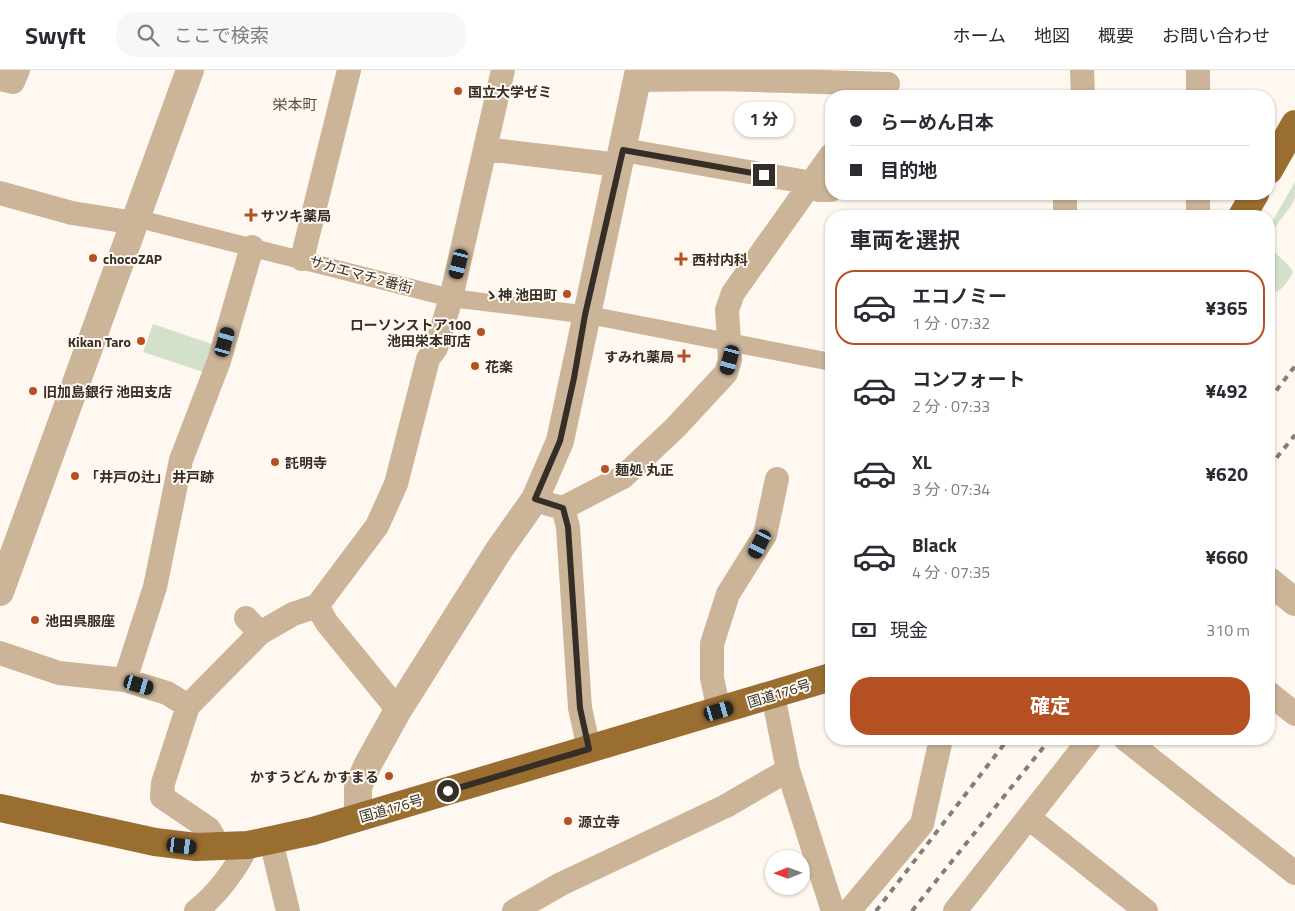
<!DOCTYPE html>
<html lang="ja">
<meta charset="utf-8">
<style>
:root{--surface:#fff;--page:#f7f7f7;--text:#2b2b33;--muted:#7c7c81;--line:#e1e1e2;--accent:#b55022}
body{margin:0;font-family:"Titillium Web","Noto Sans JP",sans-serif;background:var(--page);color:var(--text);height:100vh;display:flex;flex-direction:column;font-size:19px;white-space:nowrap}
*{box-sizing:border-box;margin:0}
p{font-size:16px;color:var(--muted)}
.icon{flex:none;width:28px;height:28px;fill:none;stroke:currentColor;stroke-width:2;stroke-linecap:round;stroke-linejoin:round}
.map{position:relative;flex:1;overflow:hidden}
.details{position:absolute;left:825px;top:140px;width:450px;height:535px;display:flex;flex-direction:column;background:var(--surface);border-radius:20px;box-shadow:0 1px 4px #0004}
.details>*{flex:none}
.guide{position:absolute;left:825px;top:20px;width:450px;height:110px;border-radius:20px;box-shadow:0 1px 4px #0004;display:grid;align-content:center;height:110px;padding:0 25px;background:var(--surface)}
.needle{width:32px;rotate:269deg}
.fabs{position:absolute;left:765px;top:780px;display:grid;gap:10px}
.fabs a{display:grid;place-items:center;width:45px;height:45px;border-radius:50%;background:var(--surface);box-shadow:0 1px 4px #0004;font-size:25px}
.end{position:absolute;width:22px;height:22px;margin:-11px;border:6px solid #352e26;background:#fff;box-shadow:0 0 0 2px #fff}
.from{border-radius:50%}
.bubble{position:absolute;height:35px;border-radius:18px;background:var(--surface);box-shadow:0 1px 4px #0004;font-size:16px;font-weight:700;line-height:35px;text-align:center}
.car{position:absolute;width:15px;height:30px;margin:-15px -8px;border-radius:6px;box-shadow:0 0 4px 1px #0007;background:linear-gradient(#222 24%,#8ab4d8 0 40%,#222 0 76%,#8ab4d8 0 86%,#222 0)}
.guide b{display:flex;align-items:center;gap:18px;height:48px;font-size:19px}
.guide b+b{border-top:1px solid var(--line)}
.guide i{width:12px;height:12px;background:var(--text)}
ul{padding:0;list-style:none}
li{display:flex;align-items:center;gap:15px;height:75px;margin:0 10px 8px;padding:0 15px;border:2px solid transparent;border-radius:20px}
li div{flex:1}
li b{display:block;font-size:19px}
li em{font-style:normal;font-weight:700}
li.on{border-color:var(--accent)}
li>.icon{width:45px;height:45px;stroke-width:1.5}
h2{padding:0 25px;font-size:22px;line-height:60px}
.pay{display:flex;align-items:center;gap:12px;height:55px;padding:0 25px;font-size:19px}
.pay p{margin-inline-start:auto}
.primary-button{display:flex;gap:10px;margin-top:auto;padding:10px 25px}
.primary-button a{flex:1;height:58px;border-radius:20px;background:var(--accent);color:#fff;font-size:20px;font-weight:700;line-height:58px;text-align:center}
header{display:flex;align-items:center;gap:30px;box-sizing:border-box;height:70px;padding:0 25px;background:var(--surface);border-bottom:1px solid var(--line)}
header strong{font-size:24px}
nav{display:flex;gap:28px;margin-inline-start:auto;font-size:18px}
.search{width:350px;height:45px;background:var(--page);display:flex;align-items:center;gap:12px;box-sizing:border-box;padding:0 18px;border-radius:20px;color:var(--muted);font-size:19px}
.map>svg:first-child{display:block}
</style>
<header>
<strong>Swyft</strong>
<div class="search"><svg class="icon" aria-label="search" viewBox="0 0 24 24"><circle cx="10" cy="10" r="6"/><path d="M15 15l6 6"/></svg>ここで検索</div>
<nav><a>ホーム</a><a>地図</a><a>概要</a><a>お問い合わせ</a></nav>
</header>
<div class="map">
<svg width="1295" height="841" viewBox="0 0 1295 841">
<rect width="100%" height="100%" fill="#fff8f0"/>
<path fill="#d4e1ca" d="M1295 112C1295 116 1295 123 1295 127 1291 143 1267 157 1272 175 1275 187 1288 191 1293 202 1288 211 1281 224 1269 223V157Z
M153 254 215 275 206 303 143 282Z"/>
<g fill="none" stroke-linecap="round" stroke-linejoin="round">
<path stroke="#cbb498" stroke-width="18" d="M151 152 451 228 573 243
M599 247 831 292"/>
<path stroke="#cbb498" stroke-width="24" d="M1082 0 1083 26
M0 9 13 12 18 0
M637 10 719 9 888 14
M1198 26V0
M485 79 619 95
M623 80 801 111 819 120H831
M0 123 72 143 135 153
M1065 124V146
M1198 146V124
M302 189 349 0
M548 434 563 438 568 457 580 638 589 679
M563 438 623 407 675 358 726 303 730 290 727 240 733 223 831 85
M317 536 327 553 398 640
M246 548 260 563
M0 583 59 603 125 610 167 623 188 636
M125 610 155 517 181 390 219 291 252 177
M1269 623 1295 644
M773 625 788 700 833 841
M719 641 712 608V574L728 524 765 465 777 409
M1125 669 1295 803
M1029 748 1146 841
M271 771 288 841
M219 776 209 759 162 727 163 713 188 636 260 563 293 544 317 536 377 456 396 414 428 289 436 278 451 228 503 0
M196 841C219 823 235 800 248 775
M514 841 561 814 726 736 788 700
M849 841 922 754 941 669
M955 841 1090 669"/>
<path stroke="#cbb498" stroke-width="28" d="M1269 511 1295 532
M0 522 190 0
M358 747V717L367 696 398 640 499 480 535 429 560 371 639 0"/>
<path stroke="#9a6d30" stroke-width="28" d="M1269 100 1295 54
M1242 146 1255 124
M0 738 155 772 196 777 248 775 313 761 831 607"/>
<path stroke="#847d75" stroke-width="4" stroke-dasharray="6 6" stroke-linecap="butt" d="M1269 330 1295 296
M1269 397 1295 365
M876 841 1008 669
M912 841 1050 669"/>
</g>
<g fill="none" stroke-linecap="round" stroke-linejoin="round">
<path stroke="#352e26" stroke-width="6" d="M448 721 589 679 580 638 568 457 563 438 535 429 560 371 574 308 585 245 623 80 764 105"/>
</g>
<g fill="#b55022" stroke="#fff8f0" stroke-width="2">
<circle cx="458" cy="21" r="5"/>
<path d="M248.5 137.5h5v5h5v5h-5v5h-5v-5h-5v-5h5z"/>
<circle cx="93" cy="188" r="5"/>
<path d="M678.5 181.5h5v5h5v5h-5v5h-5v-5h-5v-5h5z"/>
<circle cx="567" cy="224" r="5"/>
<circle cx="481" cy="262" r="5"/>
<circle cx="141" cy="271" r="5"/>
<path d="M681.5 278.5h5v5h5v5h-5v5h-5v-5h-5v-5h5z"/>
<circle cx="475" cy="296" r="5"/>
<circle cx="33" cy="321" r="5"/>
<circle cx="275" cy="392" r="5"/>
<circle cx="605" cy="399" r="5"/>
<circle cx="75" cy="406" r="5"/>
<circle cx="35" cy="550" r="5"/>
<circle cx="389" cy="706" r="5"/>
<circle cx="568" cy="751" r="5"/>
</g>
<g text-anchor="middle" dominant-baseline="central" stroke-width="4" stroke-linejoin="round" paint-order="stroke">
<g font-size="14" font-weight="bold" fill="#352e26" stroke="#fff8f0" text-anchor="start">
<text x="468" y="21">国立大学ゼミ</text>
<text x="261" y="145">サツキ薬局</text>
<text x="103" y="188">chocoZAP</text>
<text x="692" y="189">西村内科</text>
<text x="557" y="224" text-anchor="end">ゝ神 池田町</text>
<text x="471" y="254" text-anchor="end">ローソンストア100<tspan x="471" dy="16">池田栄本町店</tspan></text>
<text x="131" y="271" text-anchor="end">Kikan Taro</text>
<text x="674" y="286" text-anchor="end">すみれ薬局</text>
<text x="485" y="296">花楽</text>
<text x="43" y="321">旧加島銀行 池田支店</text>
<text x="285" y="392">託明寺</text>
<text x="615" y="399">麺処 丸正</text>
<text x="85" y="406">「井戸の辻」 井戸跡</text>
<text x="45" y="550">池田呉服座</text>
<text x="379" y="706" text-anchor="end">かすうどん かすまる</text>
<text x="578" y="751">源立寺</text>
</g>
<g font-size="14" fill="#352e26" stroke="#fff8f0">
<text transform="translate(361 204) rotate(15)">サカエマチ2番街</text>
<text transform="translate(779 623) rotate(-17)">国道176号</text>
<text transform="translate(391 738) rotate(-16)">国道176号</text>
</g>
<g font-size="15" fill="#5e4f3e" stroke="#fff8f0">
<text x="295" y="34">栄本町</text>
</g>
</g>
</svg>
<div class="fabs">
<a><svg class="needle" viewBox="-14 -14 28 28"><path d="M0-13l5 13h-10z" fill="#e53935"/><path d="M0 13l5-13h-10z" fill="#7c7c81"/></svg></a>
</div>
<i class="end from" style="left:448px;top:721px"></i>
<i class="end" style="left:764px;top:105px"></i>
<div class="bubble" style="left:734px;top:32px;width:60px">1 分</div>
<i class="car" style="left:459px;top:194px;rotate:194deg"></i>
<i class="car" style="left:225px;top:272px;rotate:16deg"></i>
<i class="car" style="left:730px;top:290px;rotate:195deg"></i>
<i class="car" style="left:760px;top:474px;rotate:207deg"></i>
<i class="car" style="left:139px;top:615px;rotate:106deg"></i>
<i class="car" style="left:719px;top:641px;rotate:74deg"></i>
<i class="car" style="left:182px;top:776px;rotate:97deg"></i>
<div class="guide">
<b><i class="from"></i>らーめん日本</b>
<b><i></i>目的地</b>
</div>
<section class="details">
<h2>車両を選択</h2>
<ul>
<li class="on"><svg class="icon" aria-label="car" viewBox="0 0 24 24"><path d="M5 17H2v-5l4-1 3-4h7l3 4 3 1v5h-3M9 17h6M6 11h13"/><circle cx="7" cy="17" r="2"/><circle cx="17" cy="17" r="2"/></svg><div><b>エコノミー</b><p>1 分 · 07:32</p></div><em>¥365</em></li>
<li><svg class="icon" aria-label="car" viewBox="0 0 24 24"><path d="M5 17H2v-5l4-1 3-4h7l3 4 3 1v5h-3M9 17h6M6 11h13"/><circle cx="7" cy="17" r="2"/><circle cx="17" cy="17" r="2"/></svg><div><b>コンフォート</b><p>2 分 · 07:33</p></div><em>¥492</em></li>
<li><svg class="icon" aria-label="car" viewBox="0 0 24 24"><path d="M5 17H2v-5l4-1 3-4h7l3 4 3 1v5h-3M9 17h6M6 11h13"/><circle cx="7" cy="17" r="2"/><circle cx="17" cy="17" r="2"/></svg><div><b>XL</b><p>3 分 · 07:34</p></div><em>¥620</em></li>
<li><svg class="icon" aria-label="car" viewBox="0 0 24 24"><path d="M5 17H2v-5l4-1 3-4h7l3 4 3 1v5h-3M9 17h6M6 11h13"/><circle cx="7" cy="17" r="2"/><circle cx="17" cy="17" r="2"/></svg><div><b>Black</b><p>4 分 · 07:35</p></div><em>¥660</em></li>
</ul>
<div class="pay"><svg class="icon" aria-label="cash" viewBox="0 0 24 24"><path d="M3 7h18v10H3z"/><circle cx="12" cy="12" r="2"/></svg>現金<p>310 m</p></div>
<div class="primary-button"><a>確定</a></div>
</section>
</div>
